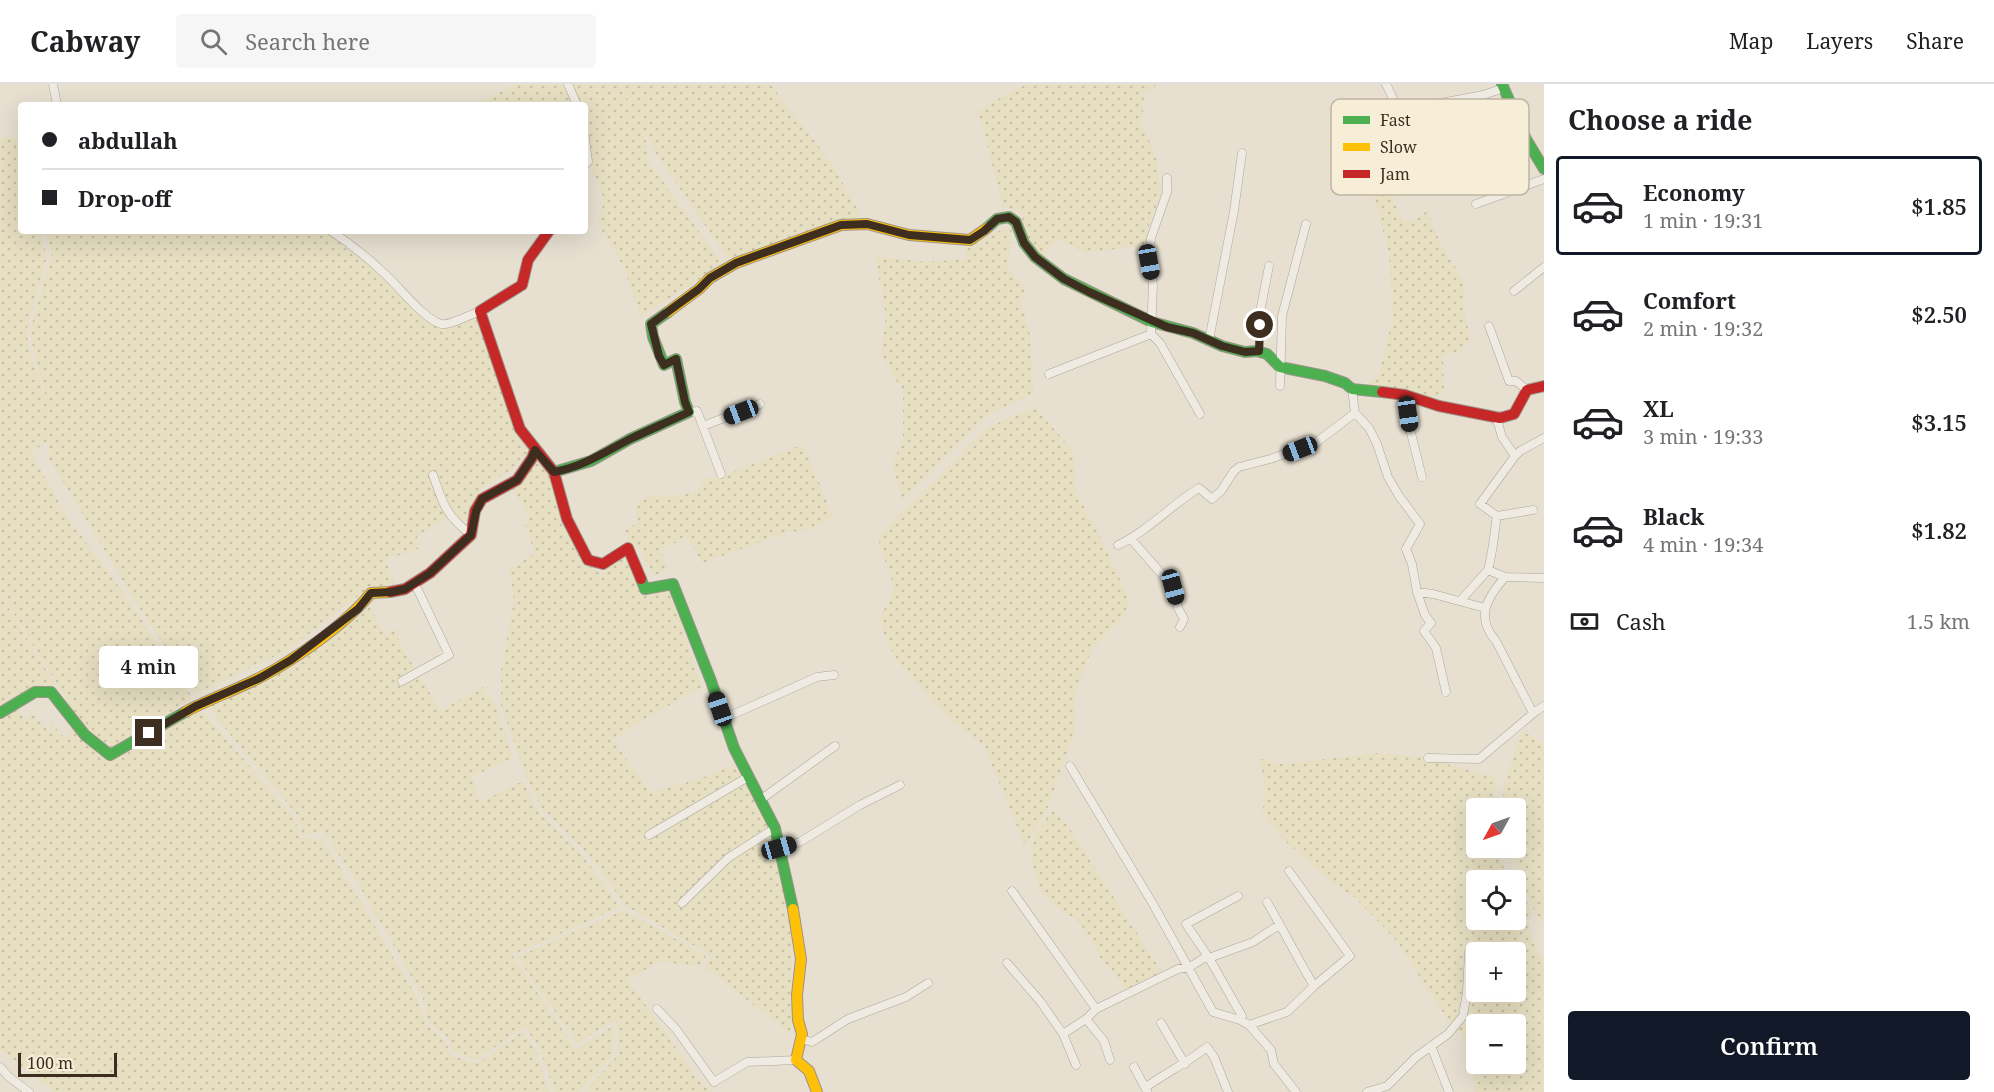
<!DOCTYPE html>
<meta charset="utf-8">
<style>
:root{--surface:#fff;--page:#f6f6f6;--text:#202124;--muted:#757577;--line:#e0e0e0;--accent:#111827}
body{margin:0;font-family:"Noto Serif",serif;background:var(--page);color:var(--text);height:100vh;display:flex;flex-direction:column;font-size:22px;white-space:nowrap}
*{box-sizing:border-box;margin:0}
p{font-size:20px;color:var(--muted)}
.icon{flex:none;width:33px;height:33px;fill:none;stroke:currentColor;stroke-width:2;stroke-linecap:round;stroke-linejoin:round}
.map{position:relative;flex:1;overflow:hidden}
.sheet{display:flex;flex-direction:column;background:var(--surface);width:450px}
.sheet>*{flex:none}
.hud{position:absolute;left:18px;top:18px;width:570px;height:132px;border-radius:6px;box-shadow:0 6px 24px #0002;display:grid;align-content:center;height:132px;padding:0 24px;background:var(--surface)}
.needle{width:39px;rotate:230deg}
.controls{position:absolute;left:1466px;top:714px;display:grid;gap:12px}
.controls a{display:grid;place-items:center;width:60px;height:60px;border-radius:6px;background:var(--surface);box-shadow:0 6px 24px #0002;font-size:30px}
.scale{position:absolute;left:18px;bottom:15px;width:99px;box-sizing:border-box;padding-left:6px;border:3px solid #3d2e20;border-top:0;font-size:16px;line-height:21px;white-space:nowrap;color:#3d2e20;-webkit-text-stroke:4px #f7eed8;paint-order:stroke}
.end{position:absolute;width:27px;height:27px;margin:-14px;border:8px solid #3d2e20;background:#fff;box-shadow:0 0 0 3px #fff}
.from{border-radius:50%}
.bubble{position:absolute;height:42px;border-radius:6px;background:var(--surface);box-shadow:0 6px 24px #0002;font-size:20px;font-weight:600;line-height:42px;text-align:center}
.car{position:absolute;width:18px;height:36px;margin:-18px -9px;border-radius:8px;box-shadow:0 0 4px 2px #0007;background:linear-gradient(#222 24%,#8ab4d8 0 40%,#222 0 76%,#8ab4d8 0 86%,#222 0)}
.hud b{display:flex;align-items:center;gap:21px;height:57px;font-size:22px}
.hud b+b{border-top:2px solid var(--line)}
.hud i{width:15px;height:15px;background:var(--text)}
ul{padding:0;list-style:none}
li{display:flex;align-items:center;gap:18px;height:99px;margin:0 12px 9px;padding:0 12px;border:3px solid transparent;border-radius:6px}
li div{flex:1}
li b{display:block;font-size:22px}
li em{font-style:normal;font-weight:600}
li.current{border-color:var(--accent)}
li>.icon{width:54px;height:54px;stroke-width:1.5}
h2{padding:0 24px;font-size:27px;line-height:72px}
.pay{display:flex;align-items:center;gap:15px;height:66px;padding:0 24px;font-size:22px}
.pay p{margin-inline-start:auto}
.button{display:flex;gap:12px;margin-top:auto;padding:12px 24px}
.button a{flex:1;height:69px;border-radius:6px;background:var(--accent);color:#fff;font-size:24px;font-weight:600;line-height:69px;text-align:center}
header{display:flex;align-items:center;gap:36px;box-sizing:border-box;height:84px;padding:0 30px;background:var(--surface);border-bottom:2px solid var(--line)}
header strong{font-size:28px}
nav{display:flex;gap:33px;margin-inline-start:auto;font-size:21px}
.search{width:420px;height:54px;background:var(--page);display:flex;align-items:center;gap:15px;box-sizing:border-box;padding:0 21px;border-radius:6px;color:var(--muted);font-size:22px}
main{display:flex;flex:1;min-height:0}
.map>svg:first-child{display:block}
</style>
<header>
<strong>Cabway</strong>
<div class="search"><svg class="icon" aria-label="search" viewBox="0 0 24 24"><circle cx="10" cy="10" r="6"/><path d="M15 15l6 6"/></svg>Search here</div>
<nav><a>Map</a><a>Layers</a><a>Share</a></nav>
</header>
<main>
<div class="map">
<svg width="1544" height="1008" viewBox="0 0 1544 1008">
<defs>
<pattern id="farmland-dots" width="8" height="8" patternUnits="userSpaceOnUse" patternTransform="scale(1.5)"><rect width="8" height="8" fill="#e6dfc2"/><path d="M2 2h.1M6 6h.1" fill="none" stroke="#c6c0a6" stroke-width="1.8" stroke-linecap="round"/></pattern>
</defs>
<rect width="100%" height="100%" fill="#e7e0d1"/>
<path fill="url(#farmland-dots)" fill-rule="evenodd" d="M516 0H565L575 21H475Z
M570 0H619L635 30 621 0H770L833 81 861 132 728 175 657 71 644 47 650 80 723 180 641 232 622 180 602 147 598 134 605 117 589 79 585 45V21H580Z
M1026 0H1159L1144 10 1142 40 1157 75 1161 110 1148 144 1146 161 1087 169 1058 155 1042 173 1026 154 1021 128 1003 122 978 26Z
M0 53 21 55V147H39L47 172 27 244 28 264 48 320 33 266 31 244 52 169 45 147H332L368 176 416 227 449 245 477 230 520 349 534 363 509 387 480 406 472 441 453 430 417 452 420 464 385 476 396 500 374 503 355 514 288 566 196 610 142 528 49 375V356L31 369 67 432 127 514 193 614 110 666 89 652 9 522 0 511Z
M1377 103 1391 112 1404 138 1417 135 1427 127 1440 158 1464 198V224L1470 254 1461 267 1443 270 1444 309 1432 314 1367 301 1379 290 1392 236 1389 168 1372 107Z
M1012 142 1008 185 1026 203 1021 218 1030 251 1034 309 989 330 902 417 892 381 903 355V307L881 272 886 232 875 172 926 178 965 175 966 160Z
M1036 324 1073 367 1076 408 1099 450 1130 517 1123 532 1090 569 1075 611V647L1047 725 1025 762 984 662 947 633 894 573 879 537 894 504 878 455 901 428 935 396 985 344Z
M803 360 833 432 810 446 787 448 703 479 687 454 660 465 669 487 654 491 639 465H631L625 447 638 438 635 421 647 412H674L697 408 705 394H719Z
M540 368 556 386 561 439 584 478 601 490 626 471 644 506 652 511 669 504 702 603 639 638 613 656 650 708 699 695 734 681 772 742 792 855V912L794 930 790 949 705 884 712 872 626 822 588 770 541 723 526 692 501 622V586L514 517 509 485 535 469 525 443 529 433 508 398Z
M0 514 8 523 55 601 25 606 0 622Z
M367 517 385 551 397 544 399 558 440 626 483 603 496 622 513 674 471 693 481 718 523 697 538 727 586 776 620 823 512 871 576 966 613 942V971L579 1008H553L548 987 538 962 525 943 476 976 453 968 449 955 428 937 422 911 357 798 322 746 303 752 298 732 203 618 288 580Z
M197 621 295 735 300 753 323 755 418 915 426 940 446 958 451 972 478 979 523 947 536 968 549 1008H54L0 965V635L15 624 27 637 32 629 48 647 51 639 66 655 73 640 112 673Z
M1522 647 1537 655 1544 661V838L1535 829 1519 790 1512 764H1515V724H1505L1503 715 1504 700Z
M1379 669 1422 673 1497 694 1493 724H1476V764H1497L1508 796H1476V836H1515V811L1526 817 1533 830 1527 836 1536 866 1540 873 1544 874V1008H1475L1473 970 1461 951 1446 933 1395 855 1353 812 1334 800 1287 759 1262 728 1265 715 1264 692 1258 674 1280 680ZM1476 868H1515V908H1476ZM1476 940H1515V980H1476Z
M1052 726 1064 736 1162 888 1127 905 1100 873 1091 855 1076 834 1063 829 1041 807 1031 779V771L1033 755Z
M624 826 706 872 699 883 659 877 628 896 697 994 711 1008H584L619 970 616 935 577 959 517 873Z"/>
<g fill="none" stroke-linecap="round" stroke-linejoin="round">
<defs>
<path id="street" d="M53 0 57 21
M568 0 577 21
M1386 0 1402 33 1436 20 1483 11 1504 4
M585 54 588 78 585 81
M1434 94 1470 75 1524 51
M1476 120 1544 95
M331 147C351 160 369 175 386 191 399 203 424 235 441 240 449 242 472 230 480 227
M1514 207 1544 183
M1489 242 1509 297H1516L1527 306
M1151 250 1160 259 1200 330
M1209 256 1234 127 1242 69
M1259 267 1261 223 1269 182
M1049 290 1151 250 1153 201 1149 178 1151 154 1167 108V94
M1280 302 1282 232 1306 140
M1352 305 1355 329 1369 344 1377 360 1388 393 1399 412 1420 440 1406 465 1412 480 1417 508 1433 510 1485 524
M1405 311 1411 349 1422 393
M689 328 697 327 721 390
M1496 332 1502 353 1515 372
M703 342 760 320
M1544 354 1520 367 1515 372 1480 420 1497 432C1494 450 1493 468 1488 486L1505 493 1544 494
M433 391C444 422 445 430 471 451
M1497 432 1533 426
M1131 455 1173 503 1178 524 1184 535 1180 543
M1118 461C1148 447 1171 421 1199 404L1212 415 1221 407 1234 387 1239 383 1270 375 1314 360 1355 329
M1505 493C1487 514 1475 533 1496 557L1533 629 1536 627
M1417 508 1425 531 1431 539 1424 547 1436 564 1446 608
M1460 517 1488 486
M402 597 449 571 414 498
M723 635 817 593 834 591
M1428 674 1479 675 1536 627 1544 622
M1070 682 1153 820 1213 928 1240 936 1249 941 1271 966 1274 980 1296 1008
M760 716 835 662
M649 751 748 693
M779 764 800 758 860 721 900 701
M1012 807 1096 925 1086 935 1063 950
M1238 812 1186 840 1209 874 1242 932 1240 936
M1267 818C1283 845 1297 874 1314 902
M682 819 728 774 775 744
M1007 879 1040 917 1063 950 1076 981
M657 925 676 945 714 998 747 978 796 976
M1096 925 1178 885 1190 883 1204 874H1209L1253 858 1279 841
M1086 935 1104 957 1110 976
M1161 939 1185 980
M1249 941 1287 928 1314 902 1350 872 1289 787
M801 955 812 958 848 935 906 913 928 899
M1431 962 1449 1008
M0 983 9 993 29 1008
M1134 983 1147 1007
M1146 1003C1166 989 1188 978 1207 963L1214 973 1228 1008
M1367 1008 1387 1002 1416 973 1448 950 1463 932 1467 908 1469 868"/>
<path id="fast" d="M1502 0 1526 55 1544 85
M987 144 997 135 1009 133 1016 138 1024 159 1035 173 1064 195 1152 238 1193 249 1222 262 1245 268 1257 267 1267 270 1280 283 1325 292 1345 299 1352 305 1382 308
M554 388 591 377 630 355 689 328 685 318 676 275 664 281 653 253 651 240 668 228
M641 495 645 505 673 500 711 597 734 664 775 744 793 825
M0 629 35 608H51L85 651 110 671 185 628"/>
<path id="slow" d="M668 228 699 205 710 194 736 179 841 141 867 140 909 151 970 156 987 144
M185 628C209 615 236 606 261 593 296 575 347 539 371 509L390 508
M793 825 801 875 797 911 798 936 802 950 796 976 809 987 817 1008"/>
<path id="jam" d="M549 147 528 176 522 201 480 227 520 345 554 388 567 435 588 476 603 480 628 464 641 495
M1382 308 1405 311 1439 322 1500 334 1514 330 1527 306 1544 302
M390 508 405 505 430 489 471 451 475 427 482 415 517 396 532 374 535 366"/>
</defs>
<use href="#street" stroke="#ada599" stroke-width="9"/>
<use href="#fast" stroke="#9c958a" stroke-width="12"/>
<use href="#slow" stroke="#9c958a" stroke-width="12"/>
<use href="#jam" stroke="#9c958a" stroke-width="12"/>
<use href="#street" stroke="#efebe3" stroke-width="8"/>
<use href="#fast" stroke="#4caf50" stroke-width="10"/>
<use href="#slow" stroke="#ffc107" stroke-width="10"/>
<use href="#jam" stroke="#c62828" stroke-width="10"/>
</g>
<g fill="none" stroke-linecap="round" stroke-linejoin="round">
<path stroke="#3d2e20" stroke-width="8" d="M149 649 196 622 260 594 291 576 358 525 371 509 392 508 405 505 430 489 471 451 476 427 482 415 517 396 532 374 535 366 554 388C582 383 605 368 630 355 649 346 670 337 689 328L685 318 676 275 664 281 659 272 651 240 699 205 710 194 736 179 841 141 867 140 909 151 970 156 984 147 997 135 1009 133 1016 138 1024 159 1035 173 1064 195 1089 208 1167 243 1193 249 1222 262 1245 268 1259 267 1260 241"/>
</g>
<rect x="1331" y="15" width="198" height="96" rx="9" fill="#f7eed8" stroke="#bfb4a1" stroke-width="1.5"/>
<rect x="1343" y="32" width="27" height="8" fill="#4caf50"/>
<rect x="1343" y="59" width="27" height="8" fill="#ffc107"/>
<rect x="1343" y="86" width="27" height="8" fill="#c62828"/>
<g font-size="16" fill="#3d2e20">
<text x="1380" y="42">Fast</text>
<text x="1380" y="69">Slow</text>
<text x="1380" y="96">Jam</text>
</g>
</svg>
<div class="controls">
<a><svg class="needle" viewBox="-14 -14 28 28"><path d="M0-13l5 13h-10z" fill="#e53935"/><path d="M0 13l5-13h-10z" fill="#757577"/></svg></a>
<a><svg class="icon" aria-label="locate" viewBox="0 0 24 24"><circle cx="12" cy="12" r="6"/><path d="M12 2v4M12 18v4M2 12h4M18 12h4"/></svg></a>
<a>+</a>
<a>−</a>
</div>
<div class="scale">100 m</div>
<i class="end from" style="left:1260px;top:241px"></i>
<i class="end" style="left:149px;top:649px"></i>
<div class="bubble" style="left:99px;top:562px;width:99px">4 min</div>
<i class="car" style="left:1149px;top:178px;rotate:170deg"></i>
<i class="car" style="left:741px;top:328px;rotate:249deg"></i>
<i class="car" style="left:1408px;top:330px;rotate:172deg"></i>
<i class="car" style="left:1300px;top:365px;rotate:249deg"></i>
<i class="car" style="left:1173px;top:503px;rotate:165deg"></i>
<i class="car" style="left:720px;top:625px;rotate:341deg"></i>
<i class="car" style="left:779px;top:764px;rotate:74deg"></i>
<div class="hud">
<b><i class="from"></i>abdullah</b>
<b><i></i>Drop-off</b>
</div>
</div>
<section class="sheet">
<h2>Choose a ride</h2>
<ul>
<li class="current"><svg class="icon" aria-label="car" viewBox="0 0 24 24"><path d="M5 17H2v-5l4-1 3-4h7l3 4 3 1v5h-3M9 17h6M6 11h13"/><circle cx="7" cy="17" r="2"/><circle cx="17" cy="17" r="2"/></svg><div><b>Economy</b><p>1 min · 19:31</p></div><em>$1.85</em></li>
<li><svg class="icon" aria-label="car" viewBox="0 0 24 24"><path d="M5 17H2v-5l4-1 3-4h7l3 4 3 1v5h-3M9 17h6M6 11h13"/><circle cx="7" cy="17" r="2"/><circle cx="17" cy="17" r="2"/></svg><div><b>Comfort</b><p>2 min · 19:32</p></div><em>$2.50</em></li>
<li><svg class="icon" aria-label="car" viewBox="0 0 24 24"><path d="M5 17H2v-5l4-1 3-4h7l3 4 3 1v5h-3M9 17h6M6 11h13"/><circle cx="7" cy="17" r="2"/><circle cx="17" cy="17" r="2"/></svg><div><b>XL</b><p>3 min · 19:33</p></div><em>$3.15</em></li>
<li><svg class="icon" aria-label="car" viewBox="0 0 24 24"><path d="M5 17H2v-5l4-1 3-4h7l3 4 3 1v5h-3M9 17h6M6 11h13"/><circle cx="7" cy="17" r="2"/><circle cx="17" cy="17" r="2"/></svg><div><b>Black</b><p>4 min · 19:34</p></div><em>$1.82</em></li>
</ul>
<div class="pay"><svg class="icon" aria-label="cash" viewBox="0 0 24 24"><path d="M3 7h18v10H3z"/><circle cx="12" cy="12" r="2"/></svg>Cash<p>1.5 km</p></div>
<div class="button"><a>Confirm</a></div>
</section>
</main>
